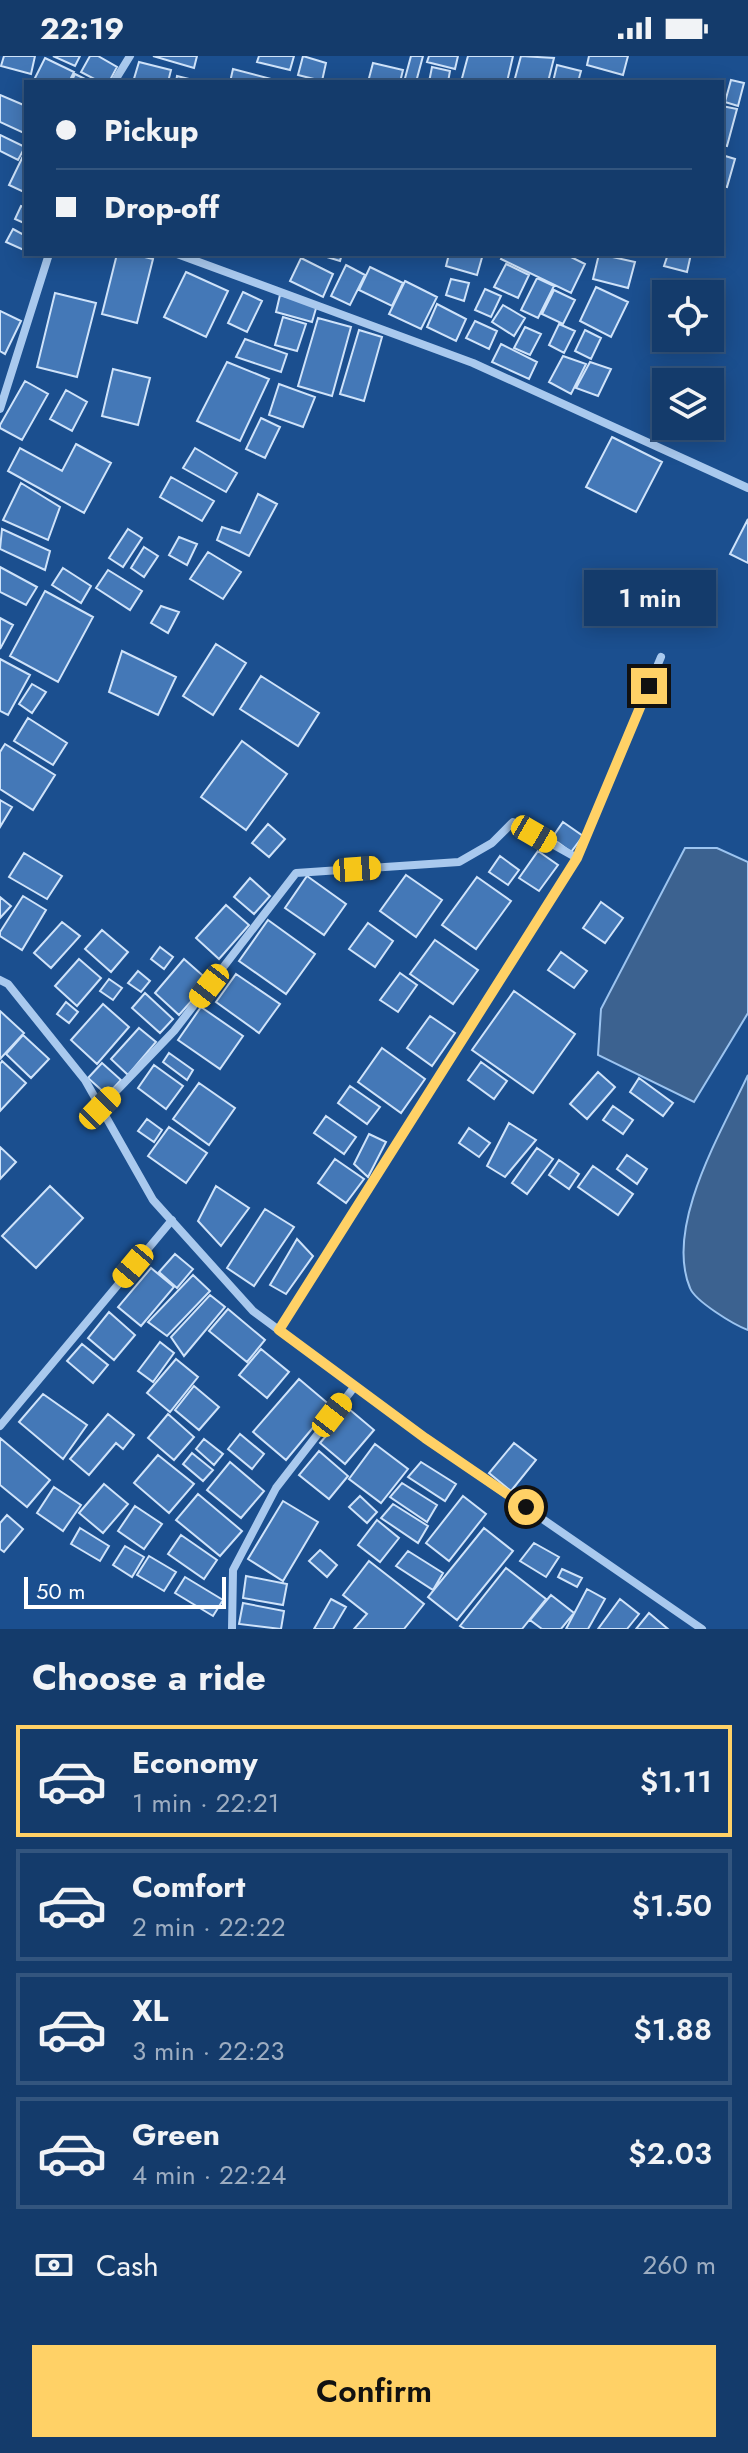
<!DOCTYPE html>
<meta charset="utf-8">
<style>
:root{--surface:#143b6b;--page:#1d4271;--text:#f1f3f6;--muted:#9dadc1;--line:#33557e;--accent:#ffd166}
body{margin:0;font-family:Jost,sans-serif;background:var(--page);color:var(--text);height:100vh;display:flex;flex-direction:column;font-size:30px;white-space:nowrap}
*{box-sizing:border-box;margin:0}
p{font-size:26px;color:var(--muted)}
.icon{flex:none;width:44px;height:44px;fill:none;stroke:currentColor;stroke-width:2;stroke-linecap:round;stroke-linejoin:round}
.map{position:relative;height:1573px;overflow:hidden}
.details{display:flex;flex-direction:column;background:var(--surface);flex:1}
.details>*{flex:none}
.banner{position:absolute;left:24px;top:24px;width:700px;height:176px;border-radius:0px;box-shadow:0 4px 20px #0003,0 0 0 2px var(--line);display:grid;align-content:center;height:176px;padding:0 32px;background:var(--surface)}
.buttons{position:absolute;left:652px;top:224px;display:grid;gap:16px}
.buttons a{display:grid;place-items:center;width:72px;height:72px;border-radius:0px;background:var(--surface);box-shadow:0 4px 20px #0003,0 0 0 2px var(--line);font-size:40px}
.scale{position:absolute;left:24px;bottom:20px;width:202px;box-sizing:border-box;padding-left:8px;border:4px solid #fff;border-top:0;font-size:22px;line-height:28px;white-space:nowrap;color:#fff;-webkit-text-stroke:6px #1b4f8f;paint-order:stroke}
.end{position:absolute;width:36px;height:36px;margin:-18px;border:10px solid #ffd166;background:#111;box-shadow:0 0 0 4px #111}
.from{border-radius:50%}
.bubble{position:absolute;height:56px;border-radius:0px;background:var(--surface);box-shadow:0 4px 20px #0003,0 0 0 2px var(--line);font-size:26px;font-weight:600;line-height:56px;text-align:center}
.car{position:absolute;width:24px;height:48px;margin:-24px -12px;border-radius:10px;box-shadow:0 0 6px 2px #0007;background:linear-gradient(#f5c518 24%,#345 0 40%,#f5c518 0 76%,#345 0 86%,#f5c518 0)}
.banner b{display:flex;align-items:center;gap:28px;height:76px;font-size:30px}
.banner b+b{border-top:2px solid var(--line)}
.banner i{width:20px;height:20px;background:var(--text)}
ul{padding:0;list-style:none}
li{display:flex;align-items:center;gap:24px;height:112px;margin:0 16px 12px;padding:0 16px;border:4px solid var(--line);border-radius:0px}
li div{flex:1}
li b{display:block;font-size:30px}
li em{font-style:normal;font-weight:600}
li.selected{border-color:var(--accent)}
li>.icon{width:72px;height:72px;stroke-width:1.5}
h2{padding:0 32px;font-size:36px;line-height:96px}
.pay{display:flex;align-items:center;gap:20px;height:88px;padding:0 32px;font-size:30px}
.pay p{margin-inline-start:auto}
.cta{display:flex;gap:16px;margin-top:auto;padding:16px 32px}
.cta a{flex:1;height:92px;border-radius:0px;background:var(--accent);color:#111;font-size:32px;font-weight:600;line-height:92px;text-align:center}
.status{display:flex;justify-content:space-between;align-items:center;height:56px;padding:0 40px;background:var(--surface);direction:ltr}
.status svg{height:22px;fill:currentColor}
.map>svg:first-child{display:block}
</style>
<div class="status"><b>22:19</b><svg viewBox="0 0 49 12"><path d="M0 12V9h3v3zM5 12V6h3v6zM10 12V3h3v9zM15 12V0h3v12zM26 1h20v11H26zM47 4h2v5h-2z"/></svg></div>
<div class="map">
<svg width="748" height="1573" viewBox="0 0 748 1573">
<rect width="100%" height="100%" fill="#1b4f8f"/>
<path fill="#3c6290" stroke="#9cc4f0" stroke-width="2" d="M685 792H717L748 806V957L694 1046 598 999 601 953Z
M748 1019V1274C734 1269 695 1245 690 1232 664 1170 722 1075 748 1019Z"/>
<path fill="#4478b7" stroke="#cfe3fa" stroke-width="2" d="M4 0H35L31 18 1 10Z
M53 0H80L75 10Z
M90 0H98L117 11 109 26H100L81 16Z
M153 0H197L194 12Z
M259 0H294L290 14 257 6Z
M303 0 326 7 322 25 298 19Z
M411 0H423L416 26H404Z
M429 0H458L455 13 427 6Z
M468 0H513L507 26H461Z
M521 0 554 2 548 26H514Z
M589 0H628L623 19 587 9Z
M45 2 74 16 69 26H33Z
M139 6 171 14 168 26H133Z
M373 7 403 14 400 26H368Z
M557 9 581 15 578 26H553Z
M432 11 450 15 448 26H429Z
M233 13 275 24V26H230Z
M75 18 91 26H71Z
M177 20 201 26H176Z
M731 24 744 27 738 50 725 46Z
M0 39 26 50V78L0 66Z
M722 50 737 53 727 90 722 89Z
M0 79 25 91 18 104 0 95Z
M26 94V137L9 129Z
M722 99 735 103 727 131 722 130Z
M21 150 26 152V168L15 163Z
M13 173 26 180V195L6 186Z
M117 198H132L153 203 137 267 102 258Z
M317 198H342L340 205Z
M449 198H483L477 219 446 210Z
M504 198H565L585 208 571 237 501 203Z
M599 198 635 206 628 232 593 223Z
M668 198H691L687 216 664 210Z
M301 202 333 218 323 241 290 225Z
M506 208 529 219 518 242 494 231Z
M346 209 365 219 350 249 331 240Z
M370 211 403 227 392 250 359 234Z
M186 216 228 235 206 281 164 261Z
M537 222 554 230 538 262 521 254Z
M451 223 469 227 464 245 446 239Z
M405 225 437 241 421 273 389 258Z
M596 231 628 246 611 281 580 265Z
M485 233 501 240 491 261 475 254Z
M554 234 575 244 563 268 542 258Z
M243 236 262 245 247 276 228 267Z
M55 237 96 247 77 321 37 311Z
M280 239 317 249 312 266 276 256Z
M437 248 466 263 456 285 427 271Z
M503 249 525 262 514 280 492 266Z
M0 255 21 265 5 298 0 295Z
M283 261 306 268 297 295 275 289Z
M318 262 351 271 332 340 298 330Z
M475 265 497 275 489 293 466 282Z
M559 268 575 275 564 297 549 289Z
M525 271 541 278 530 299 514 292Z
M359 274 382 281 364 345 340 338Z
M585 274 601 282 591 303 575 295Z
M245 283 287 298 281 316 236 301Z
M501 288 537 306 529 323 492 306Z
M563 300 586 308 571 338 549 326Z
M227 306 269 323 240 385 197 365Z
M590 306 611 313 598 340 576 332Z
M113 313 150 322 138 369 102 360Z
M25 325 48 338 22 384 0 372V369Z
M279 328 315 341 303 371 269 359Z
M66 334 87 346 72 375 50 363Z
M261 362 280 371 265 402 246 393Z
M612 381 662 406 636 456 586 431Z
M76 388 111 407 84 457 8 415 20 392 62 415Z
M195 392 237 417 226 436 183 412Z
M171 421 214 445 202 465 160 441Z
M21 427 60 451 48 484 3 464Z
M258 438 277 448 249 500 217 484 222 471 240 477Z
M748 463V507L730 498Z
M2 473 50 495 45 514 0 493Z
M128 473 142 482 123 511 109 502Z
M179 481 197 488 187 509 169 499Z
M144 491 158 500 144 521 131 512Z
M208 496 241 516 223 543 190 523Z
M0 511 37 531 26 549 0 536Z
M63 512 91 530 81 547 52 529Z
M108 514 142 535 130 554 96 532Z
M45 535 93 561 58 626 10 600Z
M161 550 179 556 168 577 151 567Z
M0 562 13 569 0 593Z
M216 588 246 607 213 659 183 640Z
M122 595 176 621 158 659 109 636Z
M0 603 30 619 8 659 0 655Z
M261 620 319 657 298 690 240 653Z
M32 628 46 636 32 657 19 648Z
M28 662 67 687 53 709 14 685Z
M242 685 287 718 246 774 201 741Z
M5 688 55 719 33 754 0 733V696Z
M0 744 12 751 0 771Z
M563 766 583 780 571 796 552 782Z
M268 768 285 783 269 801 252 787Z
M538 795 558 809 539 835 519 822Z
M24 797 62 820 47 843 9 821Z
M500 800 519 814 508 829 489 816Z
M406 819 442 844 416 881 380 855Z
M307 820 346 848 324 879 285 852Z
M477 821 511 845 476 893 442 869Z
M250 822 270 840 254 858 234 841Z
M23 840 46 854 22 894 0 880V876Z
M0 841 11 850 0 862Z
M601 846 623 862 605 887 583 872Z
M226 849 249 869 219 903 196 882Z
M268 864 315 898 286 938 239 905Z
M62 866 80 880 51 912 34 897Z
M368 867 393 885 375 911 349 893Z
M102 874 128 896 111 916 85 893Z
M435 884 478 914 453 948 410 918Z
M160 891 173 901 164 913 151 903Z
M561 896 587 915 574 932 548 914Z
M79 903 101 922 77 950 55 930Z
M184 903 209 925 179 959 155 937Z
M138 915 150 925 141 936 128 927Z
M400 917 417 929 398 956 380 944Z
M236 918 280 948 259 977 216 946Z
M109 923 122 932 113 944 100 935Z
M514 935 575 978 533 1037 472 994Z
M145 937 173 963 160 977 132 952Z
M66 946 78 956 69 967 57 958Z
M103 948 129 971 97 1008 71 984Z
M201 951 243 980 220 1013 178 984Z
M0 955 24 977 0 1003Z
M430 960 455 977 432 1010 407 992Z
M139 972 156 986 128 1019 111 1003Z
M23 979 49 1003 31 1022 6 998Z
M382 992 425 1023 401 1057 358 1026Z
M169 997 193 1014 187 1024 163 1006Z
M2 1005 26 1027 0 1055V1008Z
M481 1006 507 1025 494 1043 468 1024Z
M102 1007 121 1024 107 1039 88 1022Z
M154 1009 183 1030 166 1053 138 1032Z
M598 1016 615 1031 587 1063 570 1048Z
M639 1022 673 1047 663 1060 630 1036Z
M199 1027 235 1052 209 1089 173 1063Z
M350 1030 380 1051 367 1068 338 1047Z
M613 1050 633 1064 623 1078 603 1064Z
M326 1060 356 1081 344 1098 314 1077Z
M147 1063 162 1074 154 1086 138 1075Z
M509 1067 536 1084 505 1121 487 1110Z
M169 1071 207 1097 186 1127 148 1100Z
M469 1072 490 1087 479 1101 459 1087Z
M369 1078 386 1086 368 1121 354 1108Z
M0 1091 16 1106 0 1123Z
M537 1092 553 1103 527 1138 512 1127Z
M627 1099 647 1113 637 1128 617 1113Z
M335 1103 364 1123 346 1147 318 1127Z
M559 1104 579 1118 569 1133 549 1119Z
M593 1110 633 1138 618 1159 578 1131Z
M50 1130 83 1162 36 1212 2 1180Z
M216 1130 249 1152 221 1190 198 1165Z
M265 1153 294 1171 254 1230 227 1212Z
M297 1183 313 1200 286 1238 270 1229Z
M175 1198 193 1213 177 1232 159 1216Z
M151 1212 174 1231 141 1270 118 1251Z
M193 1219 210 1235 167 1280 148 1266Z
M210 1239 225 1251 184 1300 171 1281Z
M228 1253 265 1284 247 1306 209 1275Z
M109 1256 135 1279 114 1304 88 1282Z
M160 1286 174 1297 153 1326 138 1315Z
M82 1288 108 1309 93 1327 67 1305Z
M261 1293 289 1316 267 1342 239 1319Z
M176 1303 198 1321 170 1356 147 1337Z
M299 1323 331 1350 286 1404 253 1376Z
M194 1330 219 1351 199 1374 175 1354Z
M43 1338 87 1369 63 1403 19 1366Z
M349 1353 374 1374 345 1408 320 1387Z
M108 1358 134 1379 123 1393 116 1387 89 1419 70 1403Z
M168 1358 194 1381 174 1404 148 1382Z
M240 1378 264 1398 252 1413 228 1393Z
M0 1382 50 1424 27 1451 0 1429Z
M204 1383 223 1398 214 1409 196 1393Z
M514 1387 536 1404 511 1435 489 1417Z
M375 1388 408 1413 381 1447 349 1423Z
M319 1395 348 1420 329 1443 299 1419Z
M192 1397 213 1414 203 1425 183 1408Z
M158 1399 194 1428 169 1457 134 1427Z
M230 1406 264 1435 241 1462 207 1434Z
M421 1406 456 1428 445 1445 408 1421Z
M402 1427 437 1449 427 1466 390 1441Z
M104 1428 128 1448 103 1477 79 1457Z
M54 1431 81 1449 63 1475 37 1457Z
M198 1438 242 1475 220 1500 176 1464Z
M360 1440 377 1456 367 1467 349 1451Z
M463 1440 486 1458 449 1505 426 1487Z
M283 1445 318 1466 283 1525 248 1503Z
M393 1448 428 1470 418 1487 381 1462Z
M135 1450 162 1468 144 1493 118 1475Z
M7 1459 23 1473 4 1496 0 1493V1467Z
M377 1464 399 1482 380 1506 358 1489Z
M80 1472 109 1490 100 1505 71 1488Z
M484 1472 513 1495 457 1564 428 1541Z
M181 1479 217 1504 204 1523 168 1498Z
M534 1487 559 1501 546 1521 520 1505Z
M125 1490 144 1501 132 1521 113 1509Z
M320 1494 337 1509 327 1521 309 1505Z
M408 1495 443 1517 433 1534 396 1510Z
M149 1500 176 1516 164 1535 137 1519Z
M369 1505 424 1548 404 1573H354L367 1558 343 1539Z
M506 1512 546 1543 522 1573H465L460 1570Z
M562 1513 582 1522 577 1531 558 1521Z
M246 1520 287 1528 283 1549 243 1542Z
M185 1521 223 1544 213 1560 175 1537Z
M587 1533 605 1543 588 1573H566Z
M551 1539 574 1557 561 1573H542L530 1564Z
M331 1543 346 1551 333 1573H314Z
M620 1543 639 1558 627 1573H598Z
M243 1547 284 1555 281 1573 239 1568Z
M649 1557 668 1573H636Z"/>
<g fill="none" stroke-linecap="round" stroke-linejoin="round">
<path stroke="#a9c9ee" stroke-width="8" d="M114 26 130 0
M177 198 473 307 748 432
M0 353 49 198
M0 924 8 928 85 1024 153 1144 253 1255 425 1382 702 1573
M100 1052 174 975 296 817 459 806 492 787 513 766 577 802
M279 1274 577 802 661 601
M0 1370 172 1164
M232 1573 233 1514 276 1432 355 1330"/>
</g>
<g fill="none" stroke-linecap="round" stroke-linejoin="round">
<path stroke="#ffd166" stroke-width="10" d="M526 1451 425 1382 279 1274 577 802 649 630"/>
</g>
</svg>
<div class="buttons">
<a><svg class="icon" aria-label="locate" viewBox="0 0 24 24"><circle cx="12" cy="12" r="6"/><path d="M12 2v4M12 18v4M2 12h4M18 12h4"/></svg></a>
<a><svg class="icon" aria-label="layers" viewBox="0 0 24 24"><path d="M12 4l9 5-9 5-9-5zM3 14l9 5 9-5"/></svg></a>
</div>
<div class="scale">50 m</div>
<i class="end from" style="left:526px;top:1451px"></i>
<i class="end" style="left:649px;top:630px"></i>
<div class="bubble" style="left:584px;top:514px;width:132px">1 min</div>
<i class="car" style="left:534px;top:778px;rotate:120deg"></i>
<i class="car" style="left:357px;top:813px;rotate:86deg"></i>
<i class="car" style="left:209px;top:930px;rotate:218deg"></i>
<i class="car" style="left:100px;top:1052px;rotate:44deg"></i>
<i class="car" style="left:133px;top:1210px;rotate:220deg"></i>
<i class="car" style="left:332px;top:1359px;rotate:38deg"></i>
<div class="banner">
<b><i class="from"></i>Pickup</b>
<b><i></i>Drop-off</b>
</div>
</div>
<section class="details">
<h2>Choose a ride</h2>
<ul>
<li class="selected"><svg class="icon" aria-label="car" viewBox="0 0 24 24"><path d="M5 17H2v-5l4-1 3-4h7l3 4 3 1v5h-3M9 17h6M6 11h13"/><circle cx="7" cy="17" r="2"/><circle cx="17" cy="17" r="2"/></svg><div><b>Economy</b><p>1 min · 22:21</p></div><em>$1.11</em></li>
<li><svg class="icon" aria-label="car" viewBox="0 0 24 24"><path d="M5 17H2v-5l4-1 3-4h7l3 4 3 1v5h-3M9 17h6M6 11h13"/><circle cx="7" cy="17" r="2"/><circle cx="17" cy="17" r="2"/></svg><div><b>Comfort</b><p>2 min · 22:22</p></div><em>$1.50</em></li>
<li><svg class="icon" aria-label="car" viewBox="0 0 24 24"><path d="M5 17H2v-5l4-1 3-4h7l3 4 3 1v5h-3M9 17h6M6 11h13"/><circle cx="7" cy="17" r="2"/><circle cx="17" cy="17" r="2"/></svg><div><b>XL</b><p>3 min · 22:23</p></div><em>$1.88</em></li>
<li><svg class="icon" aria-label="car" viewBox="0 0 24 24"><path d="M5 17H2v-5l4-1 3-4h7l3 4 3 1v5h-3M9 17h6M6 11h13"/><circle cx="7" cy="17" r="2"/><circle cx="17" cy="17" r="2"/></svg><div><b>Green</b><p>4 min · 22:24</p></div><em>$2.03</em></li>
</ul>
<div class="pay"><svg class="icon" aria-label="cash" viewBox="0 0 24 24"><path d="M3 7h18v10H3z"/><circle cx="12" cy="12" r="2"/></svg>Cash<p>260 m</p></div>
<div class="cta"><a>Confirm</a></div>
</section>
